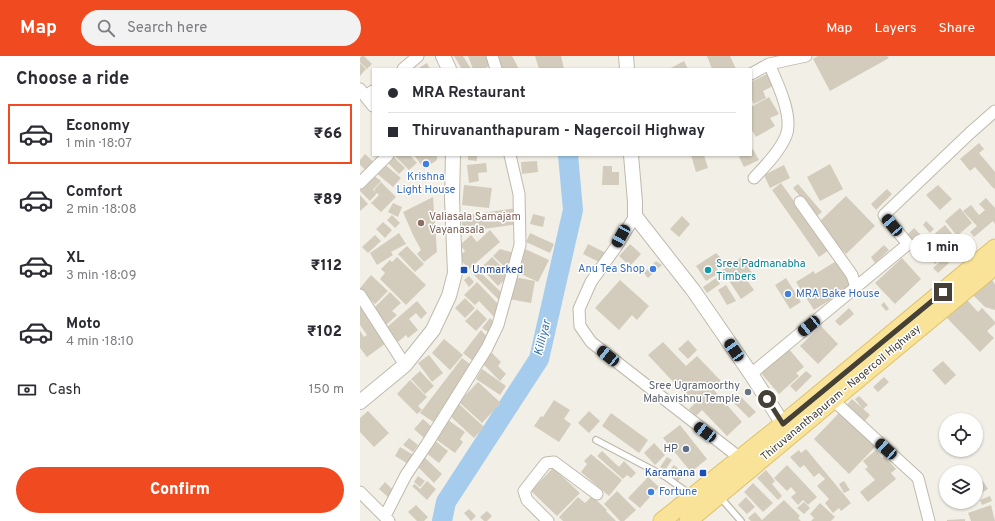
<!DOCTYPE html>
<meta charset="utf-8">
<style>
:root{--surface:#fff;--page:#f2f2f3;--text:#2b2b33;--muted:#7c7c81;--line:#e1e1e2;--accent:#f04a20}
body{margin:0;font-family:Overpass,sans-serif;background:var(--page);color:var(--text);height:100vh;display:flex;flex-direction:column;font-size:15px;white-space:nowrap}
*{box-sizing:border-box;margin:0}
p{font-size:13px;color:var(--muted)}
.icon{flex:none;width:22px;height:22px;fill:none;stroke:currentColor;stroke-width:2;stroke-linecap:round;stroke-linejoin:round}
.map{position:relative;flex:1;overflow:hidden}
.side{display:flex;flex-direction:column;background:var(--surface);width:360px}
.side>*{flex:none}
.banner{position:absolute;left:12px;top:12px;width:380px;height:88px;border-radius:0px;box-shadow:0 1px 3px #0004;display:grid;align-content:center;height:88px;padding:0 16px;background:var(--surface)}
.buttons{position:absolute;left:579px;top:357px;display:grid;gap:8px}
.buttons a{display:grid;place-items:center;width:44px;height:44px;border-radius:50%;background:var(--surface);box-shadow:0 1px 3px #0004;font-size:20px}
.end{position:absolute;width:18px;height:18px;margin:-9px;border:5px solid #454036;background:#fff;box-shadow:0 0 0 2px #fff}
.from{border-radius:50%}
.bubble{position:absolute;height:28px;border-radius:14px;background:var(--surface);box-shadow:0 1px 3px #0004;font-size:13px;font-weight:800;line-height:28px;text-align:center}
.car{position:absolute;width:12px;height:24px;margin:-12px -6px;border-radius:5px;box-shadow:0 0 3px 1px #0007;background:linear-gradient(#222 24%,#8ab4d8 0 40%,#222 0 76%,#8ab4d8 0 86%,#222 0)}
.banner b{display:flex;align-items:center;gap:14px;height:38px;font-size:15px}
.banner b+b{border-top:1px solid var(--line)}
.banner i{width:10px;height:10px;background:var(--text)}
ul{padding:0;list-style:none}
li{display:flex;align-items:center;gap:12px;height:60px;margin:0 8px 6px;padding:0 8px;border:2px solid transparent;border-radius:0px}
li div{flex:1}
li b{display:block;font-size:15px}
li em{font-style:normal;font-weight:800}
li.on{border-color:var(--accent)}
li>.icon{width:36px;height:36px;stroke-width:1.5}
h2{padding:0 16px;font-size:18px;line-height:48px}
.pay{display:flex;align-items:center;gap:10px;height:44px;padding:0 16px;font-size:15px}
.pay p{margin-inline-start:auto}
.primary-button{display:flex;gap:8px;margin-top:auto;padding:8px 16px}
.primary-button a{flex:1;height:46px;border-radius:24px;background:var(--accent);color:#fff;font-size:16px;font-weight:800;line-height:46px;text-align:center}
header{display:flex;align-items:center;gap:24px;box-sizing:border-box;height:56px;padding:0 20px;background:var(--accent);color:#fff}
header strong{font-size:19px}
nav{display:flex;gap:22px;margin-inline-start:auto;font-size:14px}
.search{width:280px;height:36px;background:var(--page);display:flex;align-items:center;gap:10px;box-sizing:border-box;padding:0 14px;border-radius:22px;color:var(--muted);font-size:15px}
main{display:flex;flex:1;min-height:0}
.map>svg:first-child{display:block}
</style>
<header>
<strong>Map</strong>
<div class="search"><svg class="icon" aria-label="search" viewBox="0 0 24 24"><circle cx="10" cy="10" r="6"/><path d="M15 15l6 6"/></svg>Search here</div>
<nav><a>Map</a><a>Layers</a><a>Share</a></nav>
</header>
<main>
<section class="side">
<h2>Choose a ride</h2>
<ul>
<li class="on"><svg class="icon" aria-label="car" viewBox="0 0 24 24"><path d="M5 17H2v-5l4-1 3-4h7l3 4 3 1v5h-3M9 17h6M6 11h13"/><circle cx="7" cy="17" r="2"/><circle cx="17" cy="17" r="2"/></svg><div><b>Economy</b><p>1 min · 18:07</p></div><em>₹66</em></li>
<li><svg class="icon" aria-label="car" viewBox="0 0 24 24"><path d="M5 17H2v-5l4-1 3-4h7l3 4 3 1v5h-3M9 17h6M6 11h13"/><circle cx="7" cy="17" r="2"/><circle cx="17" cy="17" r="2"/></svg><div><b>Comfort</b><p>2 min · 18:08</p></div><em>₹89</em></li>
<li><svg class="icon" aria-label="car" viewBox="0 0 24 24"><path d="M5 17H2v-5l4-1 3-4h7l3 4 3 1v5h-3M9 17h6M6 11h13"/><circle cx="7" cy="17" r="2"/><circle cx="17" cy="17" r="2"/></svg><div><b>XL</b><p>3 min · 18:09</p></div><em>₹112</em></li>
<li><svg class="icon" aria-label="car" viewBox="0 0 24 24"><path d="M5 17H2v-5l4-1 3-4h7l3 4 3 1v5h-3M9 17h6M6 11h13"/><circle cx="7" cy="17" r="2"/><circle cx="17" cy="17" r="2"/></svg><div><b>Moto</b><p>4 min · 18:10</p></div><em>₹102</em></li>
</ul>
<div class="pay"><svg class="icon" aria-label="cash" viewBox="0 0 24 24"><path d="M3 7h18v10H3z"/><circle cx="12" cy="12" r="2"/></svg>Cash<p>150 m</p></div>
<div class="primary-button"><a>Confirm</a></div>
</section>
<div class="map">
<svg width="635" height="465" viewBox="0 0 635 465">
<rect width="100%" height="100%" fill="#f2efe6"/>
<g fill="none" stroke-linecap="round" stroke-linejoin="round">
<path stroke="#a5cced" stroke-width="20" d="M82 465 86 446 179 303 213 154 208 99"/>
</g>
<path fill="#d3ccbc" d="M2 0H4L12 8 7 13 0 6V2Z
M94 0H103L111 13H102Z
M108 0H128L132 9 123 13H113Z
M137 0H152L159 13H142L135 1Z
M175 0H201L204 13H179Z
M347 0H370L376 13H352Z
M458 0H527L529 2 470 35 453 3Z
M324 5 328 13H309Z
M0 7 6 13 0 20Z
M67 7 70 13H60L59 12Z
M409 17 415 29 403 35 406 42 394 48 391 42V26Z
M409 41 419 58 410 62 415 70 396 81 391 73V51Z
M619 87 624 93 619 97 635 116V132L634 133 615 111 610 115 600 103Z
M393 93 399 104 384 111 379 101 382 99H391V94Z
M5 98 16 108 8 116 0 109V104Z
M32 99 45 112 39 118 25 104Z
M34 99H50L57 107 49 114Z
M54 99H77V104L64 113Z
M108 99H117V105L108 104Z
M331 99H344L348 112 336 116Z
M177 105 178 116 162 118 161 106Z
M23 107 41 122 33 131 15 116Z
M126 107 127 116 118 117 119 125 109 127 107 109Z
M470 108 483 133 460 145 447 121Z
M424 109 430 122 410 132 404 119Z
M243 110H252V116H259V129H242Z
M13 119 21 125 11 136 13 134 17 137 10 145 0 135V134Z
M21 126 36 141 21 156 11 147 19 139 14 134Z
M421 127 469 194 459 201 412 134Z
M438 128 462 156 457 160 433 132Z
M104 129 132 132 129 152 102 149Z
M578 129 592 143 580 154 566 139Z
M527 133 532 138 516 154 511 148Z
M0 139 8 148 0 155Z
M486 140 515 170 486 198 457 168Z
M73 141 77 196 64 206 57 198 61 194 53 179 43 156Z
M626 142 635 152V168L633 165 614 181 610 176 617 170 603 155 611 149 619 159 625 154 619 148Z
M33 147 42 151 38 161 28 156Z
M157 152 159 168 103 176 101 160Z
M600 152 612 167 597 180 585 165Z
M173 158 185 161 183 171 170 168Z
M32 159 40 167 35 172 27 164Z
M322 160 330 168 319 181 310 173Z
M566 165 574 173 570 177 563 169Z
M23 166 32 174 25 182 16 173Z
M585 169 604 192 591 203 587 197 575 208 547 179 554 172 566 184 570 180 583 193 572 180Z
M130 174 140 186 109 213 98 201 105 195 100 189 111 179 117 186Z
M39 177 46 188 31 196 33 199 17 209 10 197Z
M170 177 194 188 190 197 166 186Z
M15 179 21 185 8 197 2 191Z
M228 188 246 197 241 207 223 198Z
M270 188 281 198 270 210 259 200Z
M524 189 529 194 515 207 511 201Z
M47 190 64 208 55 216 38 198Z
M163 192 189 204 178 226 157 216 162 207 157 204Z
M140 193 154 197 149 215 133 200Z
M356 197 364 205 356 211 359 217 346 225 336 210Z
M37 201 66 229 46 249 20 223 25 217 21 213 30 204 32 206Z
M132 201 150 219 138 230 121 212Z
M382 201 394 220 387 224 394 234 381 243 362 214Z
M542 202 561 223 535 248 515 227Z
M584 202 589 207 578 217 573 212Z
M478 204 494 229 454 254 436 226 454 215 455 218Z
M296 205 302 209 288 222 284 217Z
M119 215 144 239 139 244 114 219Z
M11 219 28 235 15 248 0 234V232Z
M109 220 114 226 109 231 104 224Z
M154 221 175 225 171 247 149 243Z
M356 222 360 228 347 237 343 231Z
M426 222 441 246 430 253 415 229Z
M260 224 289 250 277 264 272 259 259 274 235 252Z
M632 224 635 228V254L625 251 612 238Z
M117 226 140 250 136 263 119 245 115 249 104 239Z
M366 229 376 245 367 249 358 234Z
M30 236 41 247 32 255 37 259 26 269 12 254Z
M105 242 115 252 105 262 95 252Z
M607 244 618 256 622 252 635 266V268L627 275 634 282 620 296 587 262Z
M0 245 29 285 7 301 0 292V275L4 281 7 279 0 269Z
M57 245 67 257 61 263 56 257 49 263 58 274 48 282 46 279 38 286 26 272Z
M524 246 529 253 526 255 521 249Z
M489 252 494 258 480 270 475 265Z
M117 253 127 263 116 275 105 265Z
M130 262 135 267 132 279 122 272Z
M461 270 478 288 458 308 440 290Z
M121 274 129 283 114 306 103 297Z
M84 283 103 299 90 314 72 297Z
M328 284 337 294 328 303 318 293Z
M303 286 326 310 337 300 361 325 353 333 382 366 367 380 342 354 336 360 329 353 334 348 288 299Z
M429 293 444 311 436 317 439 320 419 338 401 317Z
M131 296 141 306 138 310 146 318 140 325 121 306Z
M69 299 83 317 72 326 58 307Z
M102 302 114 311 79 356 82 358 75 367 60 357Z
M583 305 596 319 585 329 572 314Z
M122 313 146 330 140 339 116 323Z
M60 315 74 330 65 338 51 323Z
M446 315 452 320 436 336 430 330Z
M524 321 529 326 518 336 513 331Z
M50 324 67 341 58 350 62 354 57 358 37 338Z
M118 326 141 347 122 367 99 346Z
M380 340 396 356 389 362 374 347Z
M499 340 508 349 503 353 495 343Z
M492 343 510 359 503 367 485 351Z
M194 344 210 354 204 363 211 368 199 386 174 370 181 360 183 361Z
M99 348 124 371 114 382 89 359Z
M8 355 29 377 14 391 0 376V362Z
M229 355 240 365 229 377 218 367Z
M480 356 515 391 489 418 454 383Z
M251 357 288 384 279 397 242 370Z
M63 363 73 372 64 382 54 373Z
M88 364 105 376 100 383 103 386 95 397 74 382Z
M320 369 347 403 331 416 303 382Z
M49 382 58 389 53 396 43 389Z
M74 384 88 395 79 407 65 396Z
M294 387 305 399 295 409 284 397Z
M40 391 55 400 50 409 35 400Z
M446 393 491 447 481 455 479 452 473 457 465 447 469 443 457 430 465 423 459 417 454 421 444 409 440 412 430 401 439 394 441 397Z
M516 394 522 402 524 400 536 413 531 417 536 423 508 446 500 436 515 424 505 413 508 411 503 405Z
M242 395 259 411 264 405 276 417 271 422 267 419 263 423 237 400Z
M231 398 262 424 249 440 221 416 227 408 224 405Z
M63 400 82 418 74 427 55 408Z
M307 401 312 404 305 414 300 411Z
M314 409 324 418 318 425 308 416Z
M427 409 457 441 448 449 443 444 438 449 431 441 436 437 431 431 427 435 414 422Z
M193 412 220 437 197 460 171 435Z
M406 414 415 425 412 428 422 440 418 444 397 422Z
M58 420 65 425 60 431 54 426Z
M288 421 299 431 280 452 268 442Z
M67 425 76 433 67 444 52 430 55 428 60 433Z
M484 425 490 434 484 437 479 428Z
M623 425 628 433 616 440V428Z
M25 426 34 435 28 441 19 433Z
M393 427 413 447 403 456 384 436Z
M257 435 276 454 264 465H260L244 448Z
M232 440 247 454 246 455 256 465H203L199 461 218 441 225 447Z
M630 440 632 445 622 449 620 444Z
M386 441 395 451 387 458 378 449Z
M424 444 440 460 438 462 441 465H391L388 462 395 456 402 464Z
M444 446 450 452 444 458 437 452Z
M460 447 475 461 471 465H451L454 462 450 458Z
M56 449 68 461 64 465H57L48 456Z
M631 449 635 465H611L608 457Z
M109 453 116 460 111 465 104 457Z
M127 455 132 460 127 465H124L120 461Z
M605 463V465H587V464Z"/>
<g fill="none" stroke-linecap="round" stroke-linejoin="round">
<defs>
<path id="service" d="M236 384 306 421 331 439
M360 441 381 465"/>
<path id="minor" d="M132 0 136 13
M43 13 58 0
M391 18 409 8 446 0
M0 33 5 40 13 35
M5 40 13 50
M394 122C406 109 419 96 426 80 434 61 417 26 409 8
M0 127 28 99
M440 146 492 219 496 231
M275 160 256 191 231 226 219 253 220 270 231 286 380 402
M0 239 45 309
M391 318 548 188 524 159 610 77 635 55
M473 344 558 422 569 465
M0 436 29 465
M25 460 46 419 67 388 127 292 138 269 160 189 159 138 150 99
M188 465 167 444 164 435 186 407 194 406 237 438"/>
<path id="tertiary" d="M83 0 89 13
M266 0 267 13
M271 99 275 146V160L333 234 391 318 423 368 431 375
M0 346 45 309 73 274 89 240 95 217 92 142 93 99"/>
<path id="primary" d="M302 465 423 368 635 192
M328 465 473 344 635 210"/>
</defs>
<use href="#service" stroke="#c0baac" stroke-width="8"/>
<use href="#minor" stroke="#c0baac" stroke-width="13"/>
<use href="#tertiary" stroke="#c0baac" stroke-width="16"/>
<use href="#primary" stroke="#dec169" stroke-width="19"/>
<use href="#service" stroke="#fff" stroke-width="5.5"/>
<use href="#minor" stroke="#fff" stroke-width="11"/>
<use href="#tertiary" stroke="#fff" stroke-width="14"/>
<use href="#primary" stroke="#f9e398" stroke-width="17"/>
</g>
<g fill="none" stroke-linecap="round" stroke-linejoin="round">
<path stroke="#454036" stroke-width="5" d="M407 343 423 368 583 236"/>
</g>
<g fill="#3f7fe0" stroke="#fff" stroke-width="1.5">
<circle cx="66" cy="108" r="4"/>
<circle cx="293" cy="213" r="4"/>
<circle cx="428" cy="238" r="4"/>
<circle cx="291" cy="436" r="4"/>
</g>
<circle fill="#8d6e63" stroke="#fff" stroke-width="1.5" cx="61" cy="167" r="4"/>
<g fill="#1a4fb4" stroke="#fff" stroke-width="1.5">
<rect x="100" y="210" width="8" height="8" rx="2"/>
<rect x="339" y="413" width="8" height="8" rx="2"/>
</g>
<circle fill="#0f9aa8" stroke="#fff" stroke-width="1.5" cx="348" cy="214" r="4"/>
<circle fill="#6b7280" stroke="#fff" stroke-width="1.5" cx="388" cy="336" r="4"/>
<circle fill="#5c6f8a" stroke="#fff" stroke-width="1.5" cx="326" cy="393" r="4"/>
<g text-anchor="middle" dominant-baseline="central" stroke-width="3" stroke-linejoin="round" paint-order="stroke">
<g font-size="11" fill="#366cbe" stroke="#fff" text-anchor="start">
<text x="66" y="121" text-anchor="middle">Krishna<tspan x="66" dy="13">Light House</tspan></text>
<text x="285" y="213" text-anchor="end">Anu Tea Shop</text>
<text x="436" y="238">MRA Bake House</text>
<text x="299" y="436">Fortune</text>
</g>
<g font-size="11" fill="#785e54" stroke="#fff" text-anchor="start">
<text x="69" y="161">Valiasala Samajam<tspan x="69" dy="13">Vayanasala</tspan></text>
</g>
<g font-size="11" fill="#0d838f" stroke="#fff" text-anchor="start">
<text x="356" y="208">Sree Padmanabha<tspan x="356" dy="13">Timbers</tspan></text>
</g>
<g font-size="11" fill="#164399" stroke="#fff" text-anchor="start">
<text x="112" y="214">Unmarked</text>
<text x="335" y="417" text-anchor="end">Karamana</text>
</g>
<g font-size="11" fill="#5b616d" stroke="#fff" text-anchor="end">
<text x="380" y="330">Sree Ugramoorthy<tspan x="380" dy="13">Mahavishnu Temple</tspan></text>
</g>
<g font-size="11" fill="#454036" stroke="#fff">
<text transform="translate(481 337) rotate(-40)">Thiruvananthapuram - Nagercoil Highway</text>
</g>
<g font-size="11" fill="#4e5e75" stroke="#fff" text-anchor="end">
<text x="318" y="393">HP</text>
</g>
<g font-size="12" font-style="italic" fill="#3473ac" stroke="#fff">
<text transform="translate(183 282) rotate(-76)">Killiyar</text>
</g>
</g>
</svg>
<div class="buttons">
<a><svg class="icon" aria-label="locate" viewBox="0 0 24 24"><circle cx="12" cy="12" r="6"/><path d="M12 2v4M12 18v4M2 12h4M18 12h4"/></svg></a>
<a><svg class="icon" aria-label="layers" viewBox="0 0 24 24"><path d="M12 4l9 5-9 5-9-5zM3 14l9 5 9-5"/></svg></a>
</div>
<i class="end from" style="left:407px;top:343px"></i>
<i class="end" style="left:583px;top:236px"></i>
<div class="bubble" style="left:550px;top:178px;width:66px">1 min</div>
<i class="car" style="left:532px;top:169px;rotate:320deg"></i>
<i class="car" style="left:261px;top:180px;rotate:209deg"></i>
<i class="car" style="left:449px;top:270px;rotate:231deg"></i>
<i class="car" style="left:374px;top:294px;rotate:326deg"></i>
<i class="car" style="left:248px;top:300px;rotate:309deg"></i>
<i class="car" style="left:345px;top:376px;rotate:307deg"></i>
<i class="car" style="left:526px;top:393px;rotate:312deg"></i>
<div class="banner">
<b><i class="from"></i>MRA Restaurant</b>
<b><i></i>Thiruvananthapuram - Nagercoil Highway</b>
</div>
</div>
</main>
